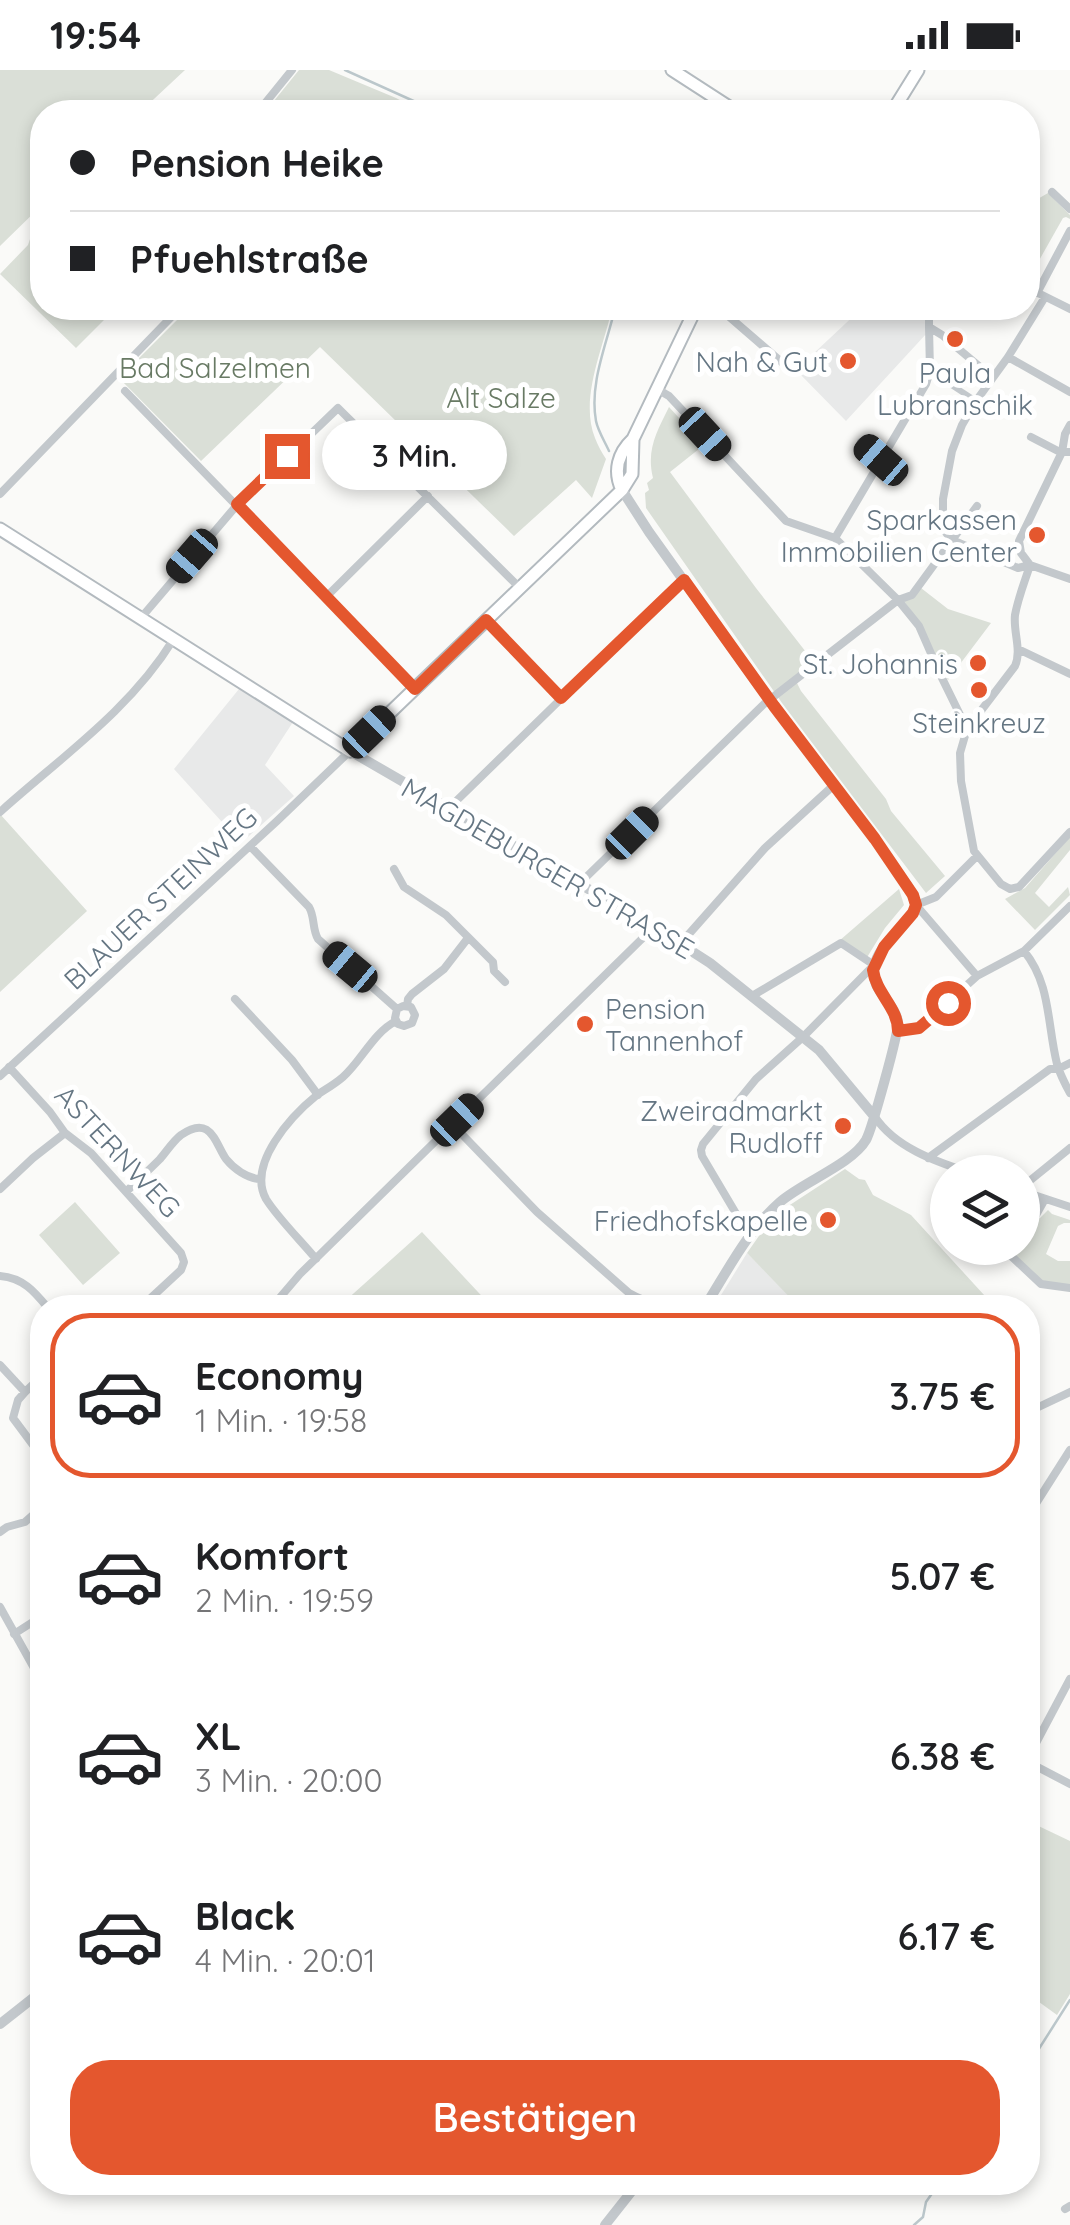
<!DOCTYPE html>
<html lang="de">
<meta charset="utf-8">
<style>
:root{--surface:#fff;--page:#f2f2f2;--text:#202124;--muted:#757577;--line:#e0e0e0;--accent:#e4572e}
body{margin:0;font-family:Quicksand,sans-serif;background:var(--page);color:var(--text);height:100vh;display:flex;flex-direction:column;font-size:38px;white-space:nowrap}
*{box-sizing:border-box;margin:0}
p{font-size:32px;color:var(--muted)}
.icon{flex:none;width:55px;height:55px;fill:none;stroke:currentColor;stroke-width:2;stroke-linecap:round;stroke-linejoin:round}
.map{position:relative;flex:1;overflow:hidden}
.side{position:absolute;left:30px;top:1225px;width:1010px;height:900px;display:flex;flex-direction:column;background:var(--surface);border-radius:40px;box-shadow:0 5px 15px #0003}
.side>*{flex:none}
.top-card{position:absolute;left:30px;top:30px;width:1010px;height:220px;border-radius:40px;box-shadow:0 5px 15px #0003;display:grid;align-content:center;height:220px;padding:0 40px;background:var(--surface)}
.buttons{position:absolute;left:930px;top:1085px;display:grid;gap:20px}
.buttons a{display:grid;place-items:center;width:110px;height:110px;border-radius:50%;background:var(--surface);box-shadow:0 5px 15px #0003;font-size:50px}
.end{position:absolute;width:45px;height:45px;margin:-22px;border:12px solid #e4572e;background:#fff;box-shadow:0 0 0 5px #fff}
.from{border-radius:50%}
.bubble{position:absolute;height:70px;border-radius:35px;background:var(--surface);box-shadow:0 5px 15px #0003;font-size:32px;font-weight:600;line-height:70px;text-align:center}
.car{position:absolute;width:30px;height:60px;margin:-30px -15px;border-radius:12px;box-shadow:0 0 8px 2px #0007;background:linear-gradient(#222 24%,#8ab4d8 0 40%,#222 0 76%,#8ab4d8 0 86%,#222 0)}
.top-card b{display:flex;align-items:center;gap:35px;height:95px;font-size:38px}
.top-card b+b{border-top:2px solid var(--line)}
.top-card i{width:25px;height:25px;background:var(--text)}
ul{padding:18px 0 0;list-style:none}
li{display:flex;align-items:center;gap:30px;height:165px;margin:0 20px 15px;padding:0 20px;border:5px solid transparent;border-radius:40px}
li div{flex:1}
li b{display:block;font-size:38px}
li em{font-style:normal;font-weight:600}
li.on{border-color:var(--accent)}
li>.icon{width:90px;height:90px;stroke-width:1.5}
.cta{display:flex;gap:20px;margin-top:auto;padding:20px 40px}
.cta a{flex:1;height:115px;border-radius:40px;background:var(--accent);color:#fff;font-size:40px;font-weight:600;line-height:115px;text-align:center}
.status{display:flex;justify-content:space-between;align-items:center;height:70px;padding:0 50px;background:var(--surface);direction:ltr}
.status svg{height:28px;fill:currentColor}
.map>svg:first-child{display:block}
</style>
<div class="status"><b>19:54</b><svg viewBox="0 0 49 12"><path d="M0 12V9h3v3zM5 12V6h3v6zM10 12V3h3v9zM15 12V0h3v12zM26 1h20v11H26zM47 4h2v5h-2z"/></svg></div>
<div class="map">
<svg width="1070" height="2155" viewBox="0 0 1070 2155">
<rect width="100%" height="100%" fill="#fafaf8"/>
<path fill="#e8e9e9" d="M862 238H926L927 263 846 351 796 300Z
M239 619 293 652 265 695 294 726 241 773 174 699Z
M747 1183 791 1228 799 1237 713 1238Z"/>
<path fill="#dadfd7" d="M0 0H185L140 42H42V135L0 176Z
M299 0H329L396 28 423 42H265Z
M1028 122 1036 130 1048 123 1070 145V149L1066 147 1063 148 1028 210Z
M33 160 42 170V238H105L109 245 76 278 0 204 28 175Z
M189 238H612C604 277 579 328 595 368 598 376 602 383 606 389L592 428 576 410 514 466 320 277 201 391 119 308Z
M669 337 704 375 670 402 756 518 813 591 794 607 801 621 886 729 891 741 945 806 926 823 782 633 646 438 645 423 649 420 647 413 653 408C646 380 657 361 669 337Z
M921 518 948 539 991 553 948 610 937 594 920 553 904 531Z
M0 744 87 841 0 922Z
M1070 767V780L1035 823 1049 837 1068 817 1070 825 1035 860 1005 829 1025 818Z
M899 819 904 835 885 858 866 889 839 871Z
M845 1099 859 1109 865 1110 873 1125 911 1145 995 1237H799L747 1183 773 1146Z
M75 1132 120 1183 83 1215 39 1165Z
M1048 1140 1052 1144 1070 1150V1153H1064L1058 1156 1046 1184 1058 1191H1070V1215L1039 1211 1012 1185V1178H1022L1023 1163 1035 1149 1040 1148Z
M422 1162 492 1237H349L344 1232Z
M1028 1751 1070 1771V1924L1057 1945 1028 1924Z"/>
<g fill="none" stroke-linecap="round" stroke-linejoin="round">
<path stroke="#bbc7cb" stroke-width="2.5" d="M345 0 438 42
M609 381C605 372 598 361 596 351 589 313 607 274 615 238
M1028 1996 1070 1930
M914 2155 923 2147 926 2132 940 2112"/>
<defs>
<path id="secondary" d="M672 0 737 42
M892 42 918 0
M622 420C613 401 618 383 633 369L696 238
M0 459 350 681 622 420 632 404 633 369"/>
</defs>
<use href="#secondary" stroke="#b3babf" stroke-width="15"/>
<path stroke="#c3c8cc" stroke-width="6" d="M930 301 976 331"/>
<path stroke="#c3c8cc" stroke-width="8" d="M258 42 292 0
M1052 122 1070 139
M1028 218 1070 239
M1037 223 1070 161
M1045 227 1008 287 976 331 962 355 952 381 943 429V459L952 470 1018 498 1030 495 1070 509
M719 238 785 295
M929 238V257L942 265 992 307
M1008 287 1070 322
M657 319 669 326 786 451 835 468 898 530 919 556 940 604 967 659
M125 321 415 619
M1070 355 1065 364 1062 382 1019 471 1021 483 1030 495C1025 511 1018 528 1015 545 1013 562 1022 580 1015 596L967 659 960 683 961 711 974 781 1001 814 1010 819 1019 817 1070 762
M1031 367 1058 381 1070 382
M861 372 881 390
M0 424 180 238
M835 468 926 314 930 301 929 257
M325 528 428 426
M140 549 237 435 338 338 520 518
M486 550 561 628
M1018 579 1070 604
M448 739 684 509
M0 742C60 688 130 640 173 570
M250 776 309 837C315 847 312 859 318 869L397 939 395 948 398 954 404 956 412 953 415 945 411 937 403 936 397 939
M394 799 404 817 446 845 493 892 494 901 505 912
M579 814 764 634 898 530 912 525 977 436
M681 873 765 778 835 714
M1024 881C1051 914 1047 954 1057 994 1060 1004 1065 1014 1070 1023
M977 906 916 835 936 827 977 786
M752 926 841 873 874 895 803 967 756 1009 703 1074 701 1080 702 1086 744 1157 752 1164
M235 929 292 990 318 1025
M407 936 408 929 412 924 444 899 468 868
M898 961 919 958 977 906 1024 881 1070 836
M9 997 50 1042 65 1063 91 1083 181 1183 184 1192 181 1200 140 1238
M0 1006 277 751 350 681
M875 1047C895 1077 934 1091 968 1102
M453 1055 537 1142 629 1223C657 1239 671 1232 700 1238
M928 1088 1050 999H1058L1070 993
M1022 1117 1070 1078
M0 1119 33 1088 65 1063
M1022 1121 1070 1137
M126 1122C137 1111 149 1100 160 1089 167 1081 173 1071 181 1065 211 1044 215 1073 226 1089 234 1099 247 1108 259 1109
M1022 1160 1036 1145 1045 1129
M1009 1178V1184L1041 1214 1070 1218
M316 1189C302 1172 277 1147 266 1129 247 1094 291 1046 317 1025 326 1019 335 1014 343 1007 362 990 373 963 396 951
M0 1206C23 1208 34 1221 48 1238
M271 1238 300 1204 654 857
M0 1295 25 1322 18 1330 13 1348 42 1387
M25 1322 42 1306
M1028 1342 1070 1322
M1028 1446 1070 1380
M0 1462 7 1457 25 1452 42 1437
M0 1537 34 1598
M14 1564 42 1546
M1028 1688 1070 1609
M1028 1692 1070 1714
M1065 2139 1070 2136"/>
<path stroke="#c3c8cc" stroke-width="10" d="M622 420 649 462 765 624 875 769 909 818 916 835C908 859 879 871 874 897 869 920 895 932 898 952 899 962 872 1059 866 1070 852 1094 803 1112 780 1132 747 1161 727 1202 704 1238
M350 681 654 857 710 893 819 980 874 1046
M0 1954 42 1921
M605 2155 639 2112"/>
<use href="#secondary" stroke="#fff" stroke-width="11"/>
</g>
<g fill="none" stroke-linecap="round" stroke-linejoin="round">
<path stroke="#e4572e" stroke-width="12" d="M287 386 237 434 415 619 486 550 561 628 684 510 774 636 875 769 913 825 916 835 913 843 884 877 873 900C876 924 898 937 898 961L919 958 948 933"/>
</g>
<g fill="#e4572e" stroke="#fff" stroke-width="4">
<circle cx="955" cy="269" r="10"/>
<circle cx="848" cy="291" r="10"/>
<circle cx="1037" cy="465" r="10"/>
<circle cx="978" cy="593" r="10"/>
<circle cx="979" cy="620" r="10"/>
<circle cx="585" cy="954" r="10"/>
<circle cx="843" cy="1056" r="10"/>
<circle cx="828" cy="1150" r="10"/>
</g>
<g text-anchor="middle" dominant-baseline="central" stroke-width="10" stroke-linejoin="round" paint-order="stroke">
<g font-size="28" fill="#657683" stroke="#fff" text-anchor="end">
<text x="828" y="291">Nah &amp; Gut</text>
<text x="955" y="302" text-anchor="middle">Paula<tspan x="955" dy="32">Lubranschik</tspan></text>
<text x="1017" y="449">Sparkassen<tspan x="1017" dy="32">Immobilien Center</tspan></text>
<text x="958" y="593">St. Johannis</text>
<text x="979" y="652" text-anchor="middle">Steinkreuz</text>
<text x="605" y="938" text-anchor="start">Pension<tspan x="605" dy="32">Tannenhof</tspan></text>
<text x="823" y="1040">Zweiradmarkt<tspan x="823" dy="32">Rudloff</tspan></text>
<text x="808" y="1150">Friedhofskapelle</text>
</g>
<g font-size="28" fill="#687a64" stroke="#fff">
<text x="215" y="297">Bad Salzelmen</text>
<text x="501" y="327">Alt Salze</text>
</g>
<g font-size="28" fill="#657683" stroke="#fff">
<text transform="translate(548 798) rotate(30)">MAGDEBURGER STRASSE</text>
<text transform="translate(160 828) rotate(-43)">BLAUER STEINWEG</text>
<text transform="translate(118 1081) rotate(47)">ASTERNWEG</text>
</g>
</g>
</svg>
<div class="buttons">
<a><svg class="icon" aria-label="layers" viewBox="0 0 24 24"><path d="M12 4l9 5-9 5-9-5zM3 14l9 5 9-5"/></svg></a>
</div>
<i class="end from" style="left:948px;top:933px"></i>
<i class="end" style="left:287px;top:386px"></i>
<div class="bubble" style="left:322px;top:350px;width:185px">3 Min.</div>
<i class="car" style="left:705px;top:364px;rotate:137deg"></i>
<i class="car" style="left:881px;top:390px;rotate:311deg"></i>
<i class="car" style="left:192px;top:486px;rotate:221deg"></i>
<i class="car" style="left:369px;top:662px;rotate:46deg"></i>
<i class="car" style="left:632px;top:763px;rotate:45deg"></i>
<i class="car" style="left:350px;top:897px;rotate:310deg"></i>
<i class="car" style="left:457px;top:1050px;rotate:46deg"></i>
<div class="top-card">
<b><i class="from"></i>Pension Heike</b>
<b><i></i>Pfuehlstraße</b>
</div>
<section class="side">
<ul>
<li class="on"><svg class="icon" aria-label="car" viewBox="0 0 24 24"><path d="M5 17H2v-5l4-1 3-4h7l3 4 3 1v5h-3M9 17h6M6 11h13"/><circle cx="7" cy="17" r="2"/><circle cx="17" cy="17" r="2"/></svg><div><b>Economy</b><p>1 Min. · 19:58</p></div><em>3.75 €</em></li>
<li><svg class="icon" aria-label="car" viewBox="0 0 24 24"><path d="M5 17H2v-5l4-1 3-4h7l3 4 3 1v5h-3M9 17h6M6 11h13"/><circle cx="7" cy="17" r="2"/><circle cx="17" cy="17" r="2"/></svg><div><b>Komfort</b><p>2 Min. · 19:59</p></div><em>5.07 €</em></li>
<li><svg class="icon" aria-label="car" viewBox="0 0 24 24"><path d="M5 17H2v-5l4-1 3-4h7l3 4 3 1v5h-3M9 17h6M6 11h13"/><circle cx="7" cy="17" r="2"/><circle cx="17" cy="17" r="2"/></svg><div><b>XL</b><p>3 Min. · 20:00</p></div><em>6.38 €</em></li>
<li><svg class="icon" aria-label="car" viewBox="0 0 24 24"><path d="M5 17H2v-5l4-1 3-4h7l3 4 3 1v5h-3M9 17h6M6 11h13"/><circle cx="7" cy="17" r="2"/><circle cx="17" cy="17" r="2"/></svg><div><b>Black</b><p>4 Min. · 20:01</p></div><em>6.17 €</em></li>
</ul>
<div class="cta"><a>Bestätigen</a></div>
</section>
</div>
